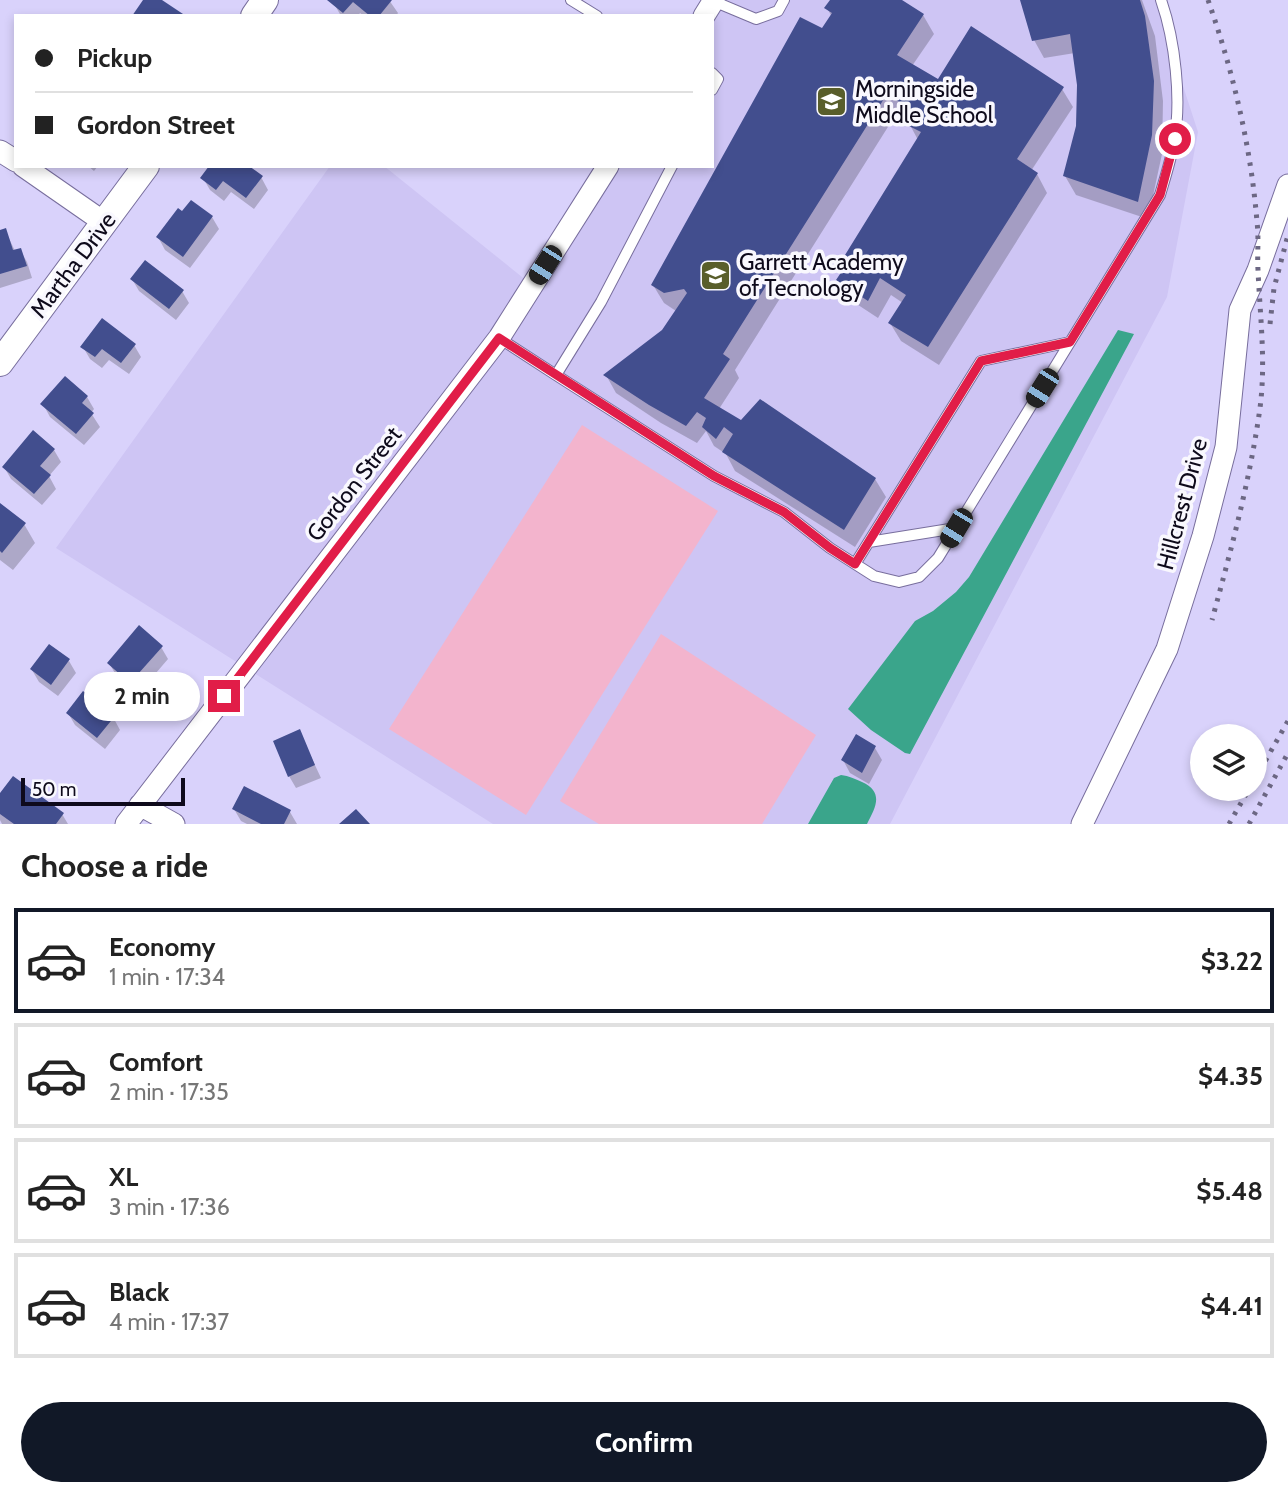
<!DOCTYPE html>
<meta charset="utf-8">
<style>
:root{--surface:#fff;--page:#f6f6f6;--text:#222;--muted:#767676;--line:#e0e0e0;--accent:#111827}
body{margin:0;font-family:Cabin,sans-serif;background:var(--page);color:var(--text);height:100vh;display:flex;flex-direction:column;font-size:26px;white-space:nowrap}
*{box-sizing:border-box;margin:0}
p{font-size:23px;color:var(--muted)}
.icon{flex:none;width:38px;height:38px;fill:none;stroke:currentColor;stroke-width:2;stroke-linecap:round;stroke-linejoin:round}
.map{position:relative;height:824px;overflow:hidden}
.side{display:flex;flex-direction:column;background:var(--surface);flex:1}
.side>*{flex:none}
.top-card{position:absolute;left:14px;top:14px;width:700px;height:154px;border-radius:0px;box-shadow:0 4px 10px #0003;display:grid;align-content:center;height:154px;padding:0 21px;background:var(--surface)}
.controls{position:absolute;left:1190px;top:724px;display:grid;gap:14px}
.controls a{display:grid;place-items:center;width:77px;height:77px;border-radius:50%;background:var(--surface);box-shadow:0 4px 10px #0003;font-size:35px}
.scale{position:absolute;left:21px;bottom:18px;width:164px;box-sizing:border-box;padding-left:7px;border:4px solid #0e0a1b;border-top:0;font-size:19px;line-height:24px;white-space:nowrap;color:#0e0a1b;-webkit-text-stroke:5px #f9f8fe;paint-order:stroke}
.end{position:absolute;width:32px;height:32px;margin:-16px;border:9px solid #e11d48;background:#fff;box-shadow:0 0 0 4px #fff}
.from{border-radius:50%}
.bubble{position:absolute;height:49px;border-radius:24px;background:var(--surface);box-shadow:0 4px 10px #0003;font-size:23px;font-weight:800;line-height:49px;text-align:center}
.car{position:absolute;width:21px;height:42px;margin:-21px -10px;border-radius:9px;box-shadow:0 0 5px 2px #0007;background:linear-gradient(#222 24%,#8ab4d8 0 40%,#222 0 76%,#8ab4d8 0 86%,#222 0)}
.top-card b{display:flex;align-items:center;gap:24px;height:66px;font-size:26px}
.top-card b+b{border-top:2px solid var(--line)}
.top-card i{width:18px;height:18px;background:var(--text)}
ul{padding:0;list-style:none}
li{display:flex;align-items:center;gap:21px;height:105px;margin:0 14px 10px;padding:0 7px;border:4px solid var(--line);border-radius:0px}
li div{flex:1}
li b{display:block;font-size:26px}
li em{font-style:normal;font-weight:800}
li.on{border-color:var(--accent)}
li>.icon{width:63px;height:63px;stroke-width:1.5}
h2{padding:0 21px;font-size:32px;line-height:84px}
.cta{display:flex;gap:14px;margin-top:auto;padding:14px 21px}
.cta a{flex:1;height:80px;border-radius:42px;background:var(--accent);color:#fff;font-size:28px;font-weight:800;line-height:80px;text-align:center}
.map>svg:first-child{display:block}
</style>
<div class="map">
<svg width="1288" height="824" viewBox="0 0 1288 824">
<rect width="100%" height="100%" fill="#d9d2fb"/>
<path fill="#cec5f4" d="M714 0H1155L1198 132 1167 297 890 824H493L56 548 330 166H384L532 285 608 166H712V16Z"/>
<path fill="#f3b4cd" d="M582 425 718 511 526 815 389 729Z
M661 634 816 735 762 824H599L560 801Z"/>
<path fill="#3aa58b" d="M1118 330 1134 334 910 754 905 753 871 730 848 709 915 621 933 611 956 592 969 577Z
M841 775C849 776 855 779 862 782 884 792 876 807 867 824H808L834 778Z"/>
<path fill="#0003" d="M332 0H389L398 13 396 16H364L360 13 358 16H341Z
M832 0H899L923 15 934 34 912 66 939 81 1062 89 1073 107 1031 171 1037 174 1047 193 939 365 901 341 890 323 903 303 891 295 878 318 849 299 838 280 850 261 847 255 918 140 910 125 913 121 898 111 735 370 739 378 719 409 741 422 875 479 886 497 855 547 735 471 726 454 714 446 706 431 697 443 661 423 616 393 606 375 663 332 676 311 664 303 653 285 823 31 832 17 827 8Z
M1021 0H1142L1155 36 1163 101 1162 154 1148 219 1076 195 1065 176 1078 126 1079 85 1075 53 1044 58 1034 40Z
M88 166H98L94 171Z
M261 177 268 190 254 209 231 192 224 201 210 190 203 178Z
M212 217 219 229 190 268 165 250 158 237Z
M5 230 15 251 20 250 27 262 32 278 0 288V231Z
M132 279 182 291 189 303 176 320 139 291Z
M134 345 141 357 129 374 109 360 102 368 90 359 83 347Z
M87 397 94 409 91 413 100 427 84 445 50 417 43 404Z
M33 432 54 450 61 462 49 476 56 489 42 505 11 479 4 467Z
M0 506 24 524 35 543 13 570 0 560Z
M161 647 168 659 138 694 116 675 109 663Z
M69 661 76 673 58 696 39 682 32 670Z
M68 713 113 717 120 730 105 749 75 725Z
M299 731 321 778 296 788 289 776Z
M875 748 882 760 869 784 850 773 843 760Z
M0 796 62 814 68 824H2L0 820Z
M234 809 290 812 297 824H247L241 821Z"/>
<path fill="#424e8e" d="M143 0H162L186 16H132Z
M327 0H392L379 16H370L353 2 343 13Z
M830 0H902L924 14 897 55 938 79 971 26 1064 87 1017 159 1038 173 928 347 888 323 906 295 880 278 868 301 836 280 850 259 845 255 921 132 907 125 917 113 887 94 723 354 730 359 704 398 741 420 760 399 876 478 844 530 722 452 733 434 724 427 716 439 702 427 706 418 697 412 686 426 649 405 603 375 662 330 687 293 684 289 664 293 651 285 800 17 822 28 832 13 824 8Z
M1020 0H1140L1145 16 1154 81 1152 135 1138 202 1063 176 1076 126 1077 85 1070 34 1032 41Z
M209 166H249L263 176 246 198 223 181 216 190 200 178Z
M191 200 213 216 183 257 156 237 178 208 182 211Z
M6 228 13 250 21 248 27 266 0 274V230Z
M145 260 184 290 169 309 130 279Z
M102 318 136 344 121 363 102 349 95 357 80 347Z
M65 376 88 396 82 403 94 413 76 434 40 404Z
M33 430 55 449 40 466 51 475 34 494 2 467Z
M0 503 26 523 2 553 0 551Z
M139 625 163 646 130 683 107 663Z
M49 644 70 659 51 685 30 669Z
M83 691 115 716 97 738 66 713Z
M300 729 315 765 288 777 273 741Z
M856 734 876 746 862 773 841 760Z
M13 776 64 813 56 824H14L0 814V793Z
M244 786 291 810 284 824H261L232 809Z
M356 809 370 824H339Z"/>
<g fill="none" stroke-linecap="round" stroke-linejoin="round">
<defs>
<path id="service" d="M571 0 597 16
M713 1 756 19 778 11 784 0
M712 73 718 79 712 90
M499 338 556 375 601 302 672 166
M556 375 714 476 784 512 830 548 874 576 899 582 919 577 938 558 1160 195C1165 178 1171 160 1174 142 1182 100 1175 40 1161 0
M869 542 956 528
M855 564 981 361 1070 342"/>
<path id="minor" d="M704 16 714 0
M0 151 16 161
M23 166 105 223
M140 805 174 824
M126 824 499 338 608 166
M1082 824 1167 649 1203 536 1226 447 1240 310 1258 270 1288 185"/>
<path id="tertiary" d="M254 16 265 0
M0 363 146 166"/>
</defs>
<use href="#service" stroke="#786e9d" stroke-width="12"/>
<use href="#minor" stroke="#786e9d" stroke-width="23"/>
<use href="#tertiary" stroke="#786e9d" stroke-width="28"/>
<use href="#service" stroke="#fff" stroke-width="10"/>
<use href="#minor" stroke="#fff" stroke-width="21"/>
<use href="#tertiary" stroke="#fff" stroke-width="26"/>
<path stroke="#6c6783" stroke-width="5" stroke-dasharray="3.5 7" stroke-linecap="butt" d="M1208 0C1233 71 1251 147 1257 222 1259 238 1257 254 1258 270 1260 316 1266 362 1260 408 1250 480 1231 550 1212 620
M1270 324 1274 288 1288 235
M1255 779 1288 721
M1229 824 1249 789
M1249 824 1288 753"/>
</g>
<g fill="none" stroke-linecap="round" stroke-linejoin="round">
<path stroke="#e11d48" stroke-width="9" d="M224 696 499 338 714 476 784 512 830 548 855 564 981 361 1070 342 1160 195 1175 139"/>
</g>
<defs>
<symbol id="school-square" viewBox="-11 -11 22 22"><rect x="-9" y="-9" width="18" height="18" rx="4" fill="#595e2b" stroke="#f9f8fe"/><path d="M0-5L7-2L0 1L-7-2ZM-4 1L0 2.5L4 1V4Q0 6-4 4Z" fill="#fff"/></symbol>
</defs>
<g fill-rule="evenodd">
<use href="#school-square" x="814" y="84" width="35" height="35"/>
<use href="#school-square" x="698" y="258" width="35" height="35"/>
</g>
<g text-anchor="middle" dominant-baseline="central" stroke-width="7" stroke-linejoin="round" paint-order="stroke">
<g font-size="23" fill="#0e0a1b" stroke="#f9f8fe" text-anchor="start">
<text x="855" y="89">Morningside<tspan x="855" dy="26">Middle School</tspan></text>
<text x="739" y="262">Garrett Academy<tspan x="739" dy="26">of Tecnology</tspan></text>
</g>
<g font-size="23" fill="#0e0a1b" stroke="#f9f8fe">
<text transform="translate(73 265) rotate(-53)">Martha Drive</text>
<text transform="translate(354 484) rotate(-52)">Gordon Street</text>
<text transform="translate(1182 504) rotate(-75)">Hillcrest Drive</text>
</g>
</g>
</svg>
<div class="controls">
<a><svg class="icon" aria-label="layers" viewBox="0 0 24 24"><path d="M12 4l9 5-9 5-9-5zM3 14l9 5 9-5"/></svg></a>
</div>
<div class="scale">50 m</div>
<i class="end from" style="left:1175px;top:139px"></i>
<i class="end" style="left:224px;top:696px"></i>
<div class="bubble" style="left:84px;top:672px;width:116px">2 min</div>
<i class="car" style="left:545px;top:265px;rotate:212deg"></i>
<i class="car" style="left:1042px;top:388px;rotate:212deg"></i>
<i class="car" style="left:956px;top:528px;rotate:211deg"></i>
<div class="top-card">
<b><i class="from"></i>Pickup</b>
<b><i></i>Gordon Street</b>
</div>
</div>
<section class="side">
<h2>Choose a ride</h2>
<ul>
<li class="on"><svg class="icon" aria-label="car" viewBox="0 0 24 24"><path d="M5 17H2v-5l4-1 3-4h7l3 4 3 1v5h-3M9 17h6M6 11h13"/><circle cx="7" cy="17" r="2"/><circle cx="17" cy="17" r="2"/></svg><div><b>Economy</b><p>1 min · 17:34</p></div><em>$3.22</em></li>
<li><svg class="icon" aria-label="car" viewBox="0 0 24 24"><path d="M5 17H2v-5l4-1 3-4h7l3 4 3 1v5h-3M9 17h6M6 11h13"/><circle cx="7" cy="17" r="2"/><circle cx="17" cy="17" r="2"/></svg><div><b>Comfort</b><p>2 min · 17:35</p></div><em>$4.35</em></li>
<li><svg class="icon" aria-label="car" viewBox="0 0 24 24"><path d="M5 17H2v-5l4-1 3-4h7l3 4 3 1v5h-3M9 17h6M6 11h13"/><circle cx="7" cy="17" r="2"/><circle cx="17" cy="17" r="2"/></svg><div><b>XL</b><p>3 min · 17:36</p></div><em>$5.48</em></li>
<li><svg class="icon" aria-label="car" viewBox="0 0 24 24"><path d="M5 17H2v-5l4-1 3-4h7l3 4 3 1v5h-3M9 17h6M6 11h13"/><circle cx="7" cy="17" r="2"/><circle cx="17" cy="17" r="2"/></svg><div><b>Black</b><p>4 min · 17:37</p></div><em>$4.41</em></li>
</ul>
<div class="cta"><a>Confirm</a></div>
</section>
